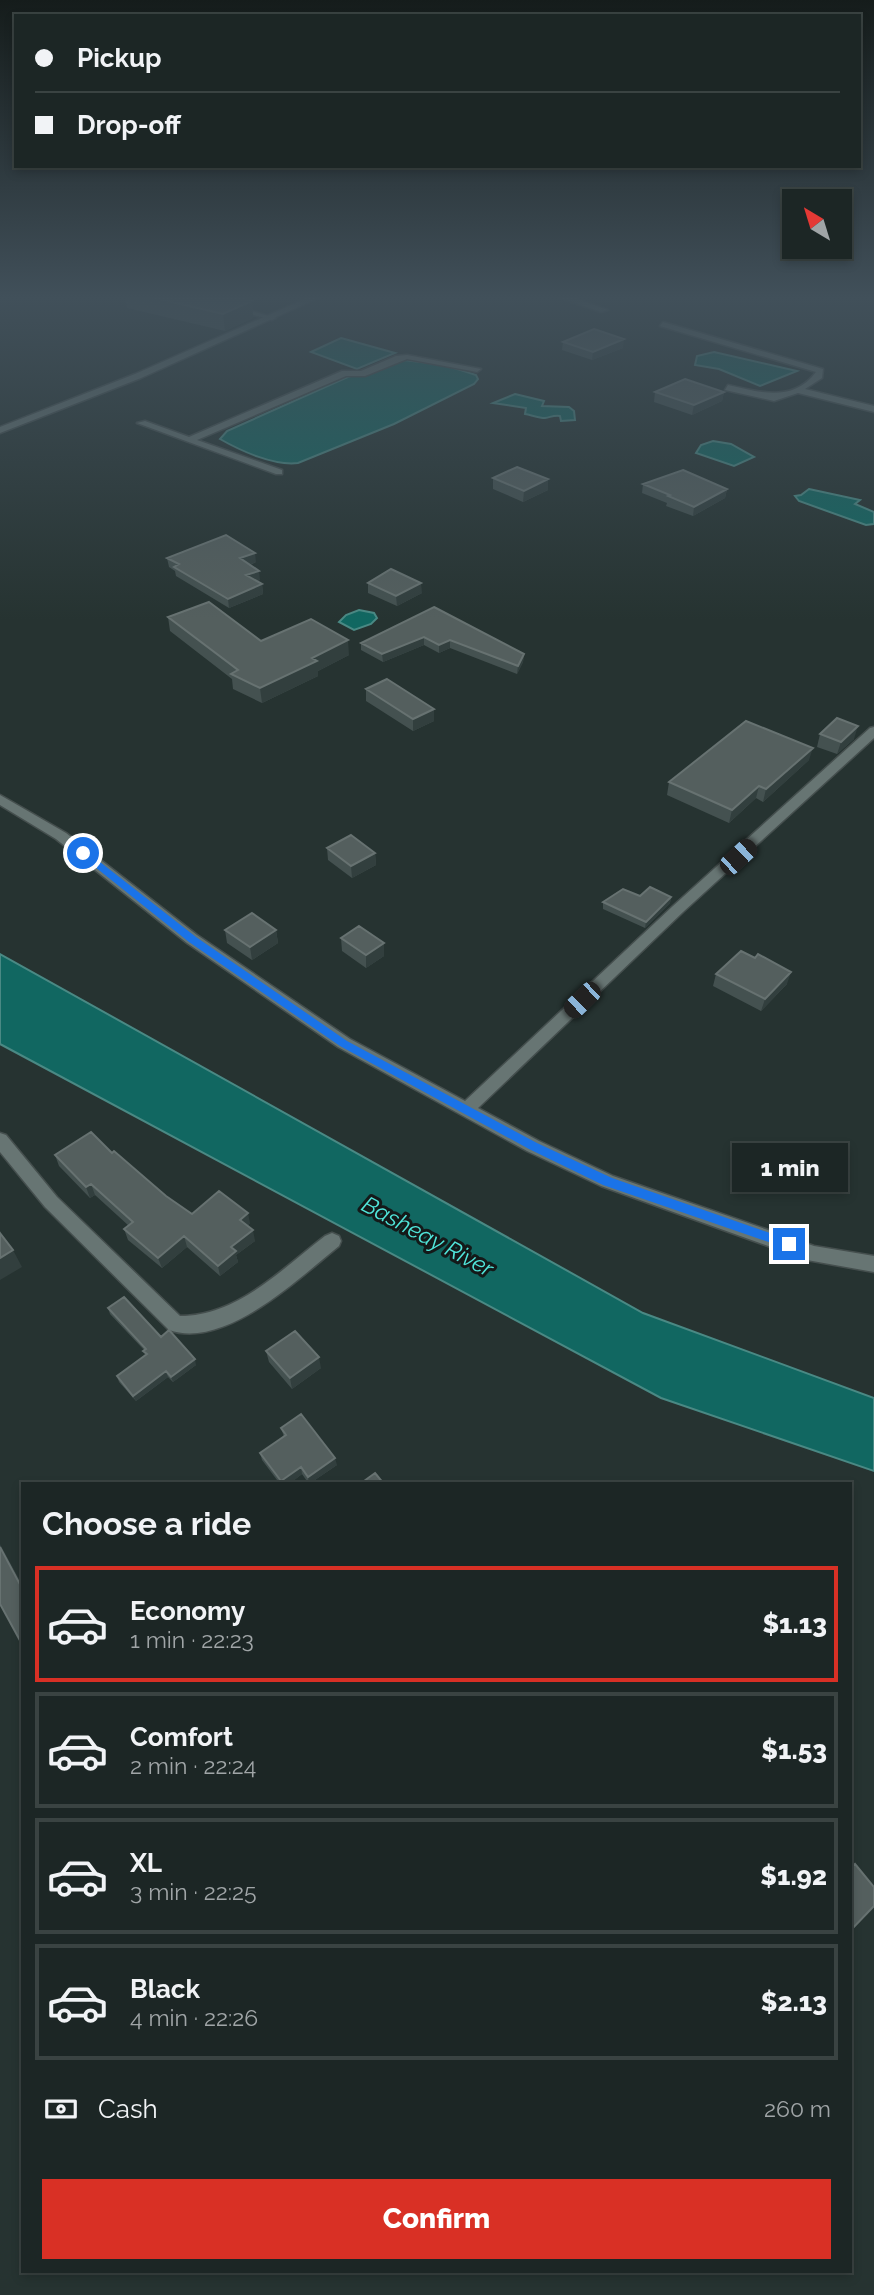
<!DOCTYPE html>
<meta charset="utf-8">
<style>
:root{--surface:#1c2625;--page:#293232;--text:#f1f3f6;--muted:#a0a5a7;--line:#3a4342;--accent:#d93025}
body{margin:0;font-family:Raleway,sans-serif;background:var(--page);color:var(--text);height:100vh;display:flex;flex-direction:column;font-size:26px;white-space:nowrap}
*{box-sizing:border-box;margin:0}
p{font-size:23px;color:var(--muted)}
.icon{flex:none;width:38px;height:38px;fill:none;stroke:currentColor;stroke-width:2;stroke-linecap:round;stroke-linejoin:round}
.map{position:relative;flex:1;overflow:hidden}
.details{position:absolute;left:21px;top:1482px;width:831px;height:791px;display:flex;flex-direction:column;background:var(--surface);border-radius:0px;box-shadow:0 4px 10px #0003,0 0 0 2px var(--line)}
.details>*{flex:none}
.guide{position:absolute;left:14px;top:14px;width:847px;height:154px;border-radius:0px;box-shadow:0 4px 10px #0003,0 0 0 2px var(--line);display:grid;align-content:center;height:154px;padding:0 21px;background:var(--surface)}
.needle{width:46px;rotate:322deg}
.fabs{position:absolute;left:782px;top:189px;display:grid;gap:14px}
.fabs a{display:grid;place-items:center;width:70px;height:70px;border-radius:0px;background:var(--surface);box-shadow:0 4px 10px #0003,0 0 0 2px var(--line);font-size:35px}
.end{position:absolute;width:32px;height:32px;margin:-16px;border:9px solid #1a73e8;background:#fff;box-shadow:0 0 0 4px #fff}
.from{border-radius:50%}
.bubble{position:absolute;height:49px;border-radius:0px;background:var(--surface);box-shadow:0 4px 10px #0003,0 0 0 2px var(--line);font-size:23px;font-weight:800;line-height:49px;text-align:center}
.car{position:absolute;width:21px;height:42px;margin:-21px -10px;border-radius:9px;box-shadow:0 0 5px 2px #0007;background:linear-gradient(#222 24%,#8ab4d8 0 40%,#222 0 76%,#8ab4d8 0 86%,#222 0)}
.guide b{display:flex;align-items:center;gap:24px;height:66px;font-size:26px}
.guide b+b{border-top:2px solid var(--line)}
.guide i{width:18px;height:18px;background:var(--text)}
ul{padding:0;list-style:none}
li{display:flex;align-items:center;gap:21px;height:116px;margin:0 14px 10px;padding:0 7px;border:4px solid var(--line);border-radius:0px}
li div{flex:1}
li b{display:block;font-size:26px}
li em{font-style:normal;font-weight:800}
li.on{border-color:var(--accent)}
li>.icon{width:63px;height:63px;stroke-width:1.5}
h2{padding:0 21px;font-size:32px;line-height:84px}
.pay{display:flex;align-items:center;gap:18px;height:77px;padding:0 21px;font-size:26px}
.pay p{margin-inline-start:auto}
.cta{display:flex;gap:14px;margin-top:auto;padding:14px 21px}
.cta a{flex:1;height:80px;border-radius:0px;background:var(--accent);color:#fff;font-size:28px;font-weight:800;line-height:80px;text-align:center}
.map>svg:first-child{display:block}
</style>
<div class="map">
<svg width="874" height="2295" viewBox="0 0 874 2295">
<rect width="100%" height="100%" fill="#263331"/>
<path fill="#116761" stroke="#4a8984" stroke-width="2" d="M341 338 395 353 357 369 311 352Z
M714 352 797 371 760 386 719 369 695 365 697 356Z
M404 360 445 365 476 375 478 379 474 384 394 424 298 463C274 466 241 451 220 439L227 431 350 376Z
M515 394 544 401 542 406 569 407 574 411 575 420 561 421 560 416C554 415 551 417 545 418 539 418 531 415 525 414L526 408 493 403Z
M713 441 731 444 754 457 734 466 696 453 701 445Z
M809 489 860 500 855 504 874 512V524L866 525 799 501 795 496 801 495Z
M359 610 374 613 377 618 371 624 354 630 339 622 346 615Z
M0 954 643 1313 874 1398V1471L661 1398 0 1044Z"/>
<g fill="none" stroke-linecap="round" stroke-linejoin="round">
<defs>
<path id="minor" d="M192 298H206L276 318 272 320Z
M561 298H574L608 310 601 312Z
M663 322 823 369 822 378 805 389 874 406V412L798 393 774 401 725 390 728 385C759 392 793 403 816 372L660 326Z
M407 355 481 369 477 372 407 359 365 376H346L197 440 282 470V474H276L137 423 145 421 189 437 342 371H361L396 356Z
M874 727V738L683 912 478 1108 539 1141 613 1176 814 1246 874 1256V1272L807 1260 601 1186 527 1151 338 1047 187 943 56 839 0 805V795L66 833 197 935 350 1039 465 1101 673 906 870 728Z
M0 1133 6 1135 57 1197 180 1316C238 1316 283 1268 325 1236L332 1233 339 1236 341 1241 339 1246C299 1278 225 1350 169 1330L45 1207 0 1152Z"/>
<path id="tertiary" d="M307 298H318L141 378 0 433V427L135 374Z"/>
</defs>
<use href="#minor" stroke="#454f4e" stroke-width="3"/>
<use href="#tertiary" stroke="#454f4e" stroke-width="3"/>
<use href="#minor" fill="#677573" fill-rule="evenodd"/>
<use href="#tertiary" fill="#677573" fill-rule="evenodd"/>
</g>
<path fill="#445150" d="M125 298H243L252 301 253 318 225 331 127 308Z
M563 342 623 348 592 360 562 350Z
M655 392H724L722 401 692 415 654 402Z
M493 478 548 479V490L523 502 493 489Z
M643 484 727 489 725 498 693 516 666 506 667 503 642 493Z
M167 558 256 562 250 565 260 580 257 581 262 584 263 594 229 608 176 576 175 571 169 567Z
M368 583 422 593 397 606 368 593Z
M434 607 524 654 523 662 517 674 450 648 439 653 424 645 383 662 361 650V643Z
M168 617 261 641 349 655 318 671V676L262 703 233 689 232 679 170 631Z
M366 689 434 721 413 731 366 701Z
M820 734 854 739 837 754 817 747Z
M809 760 763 802 756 798 729 823 667 795 669 782Z
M327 848 375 853 376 865 352 878 328 860Z
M640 896 671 897 670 903 645 928 603 909V902Z
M225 930H276L278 943 252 960 227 943Z
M341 938 384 956 366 968 342 951Z
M716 974 787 984 761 1011 713 986Z
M112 1153 166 1196 192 1214 250 1223 247 1226 255 1241 236 1255 238 1262 220 1276 187 1247 162 1268 128 1240 124 1229 129 1226 95 1195 90 1198 59 1166 55 1155Z
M108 1308 161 1337 196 1365 173 1382 168 1377 136 1401 119 1382 117 1376 145 1356 144 1350 110 1314Z
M266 1351 321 1368 292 1389 269 1362Z
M281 1428 337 1465 309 1484 302 1474 289 1484H280L262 1460 260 1453 284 1437Z"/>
<path fill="#323f3e" d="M252 301 253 318 225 331 223 314Z
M624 339 623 348 592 360 593 352Z
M724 392 722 401 692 415 694 405Z
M548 479V490L523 502 524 491Z
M727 489 725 498 693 516 694 507Z
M255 553 256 562 241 568 240 558Z
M259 571 260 580 247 585 246 575Z
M421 583 422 593 397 606 396 596Z
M262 584 263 594 229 608 228 599Z
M424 637V645L383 662 382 654Z
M348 640 349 655 318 671V676L262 703 260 688 312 658Z
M450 640V648L439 653V645Z
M524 654 523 662 517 674 518 666Z
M434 709V721L413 731V719Z
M858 726 854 739 837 754 841 742Z
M813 748 809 760 763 802 766 789Z
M759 786 756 798 729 823 732 810Z
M375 853 376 865 352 878 351 866Z
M671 897 670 903 645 928 646 922Z
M276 930 278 943 252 960 250 947Z
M384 943V956L366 968V955Z
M791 972 787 984 761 1011 765 999Z
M91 1184 95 1195 90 1198 86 1187Z
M248 1213 250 1223 242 1230 240 1220Z
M253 1230 255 1241 236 1255 238 1262 220 1276 218 1266 231 1247Z
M184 1236 187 1247 162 1268 158 1258Z
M13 1250 22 1267 0 1280V1258Z
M319 1357 321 1368 292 1389 290 1378Z
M195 1359 196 1365 173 1382 171 1377Z
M166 1371 168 1377 136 1401 133 1396Z
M335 1458 337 1465 309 1484 308 1477Z
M301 1467 302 1474 289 1484H282L281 1481Z
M0 1544 23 1586V1590L0 1547Z"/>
<path fill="#545f5e" stroke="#677271" stroke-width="2" d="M155 298H243L252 301 223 314Z
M594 329 624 339 593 352 563 342Z
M685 379 724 392 694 405 655 392Z
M517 467 548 479 524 491 493 478Z
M683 470 727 489 694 507 668 496 670 495 643 484Z
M226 535 255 553 240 558 259 571 246 575 262 584 228 599 174 567 179 564 167 558Z
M391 569 421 583 396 596 368 583Z
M209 602 261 641 311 619 348 640 312 658 317 661 260 688 231 674 238 670 168 617Z
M434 607 524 654 518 666 450 640 439 645 424 637 382 654 361 643Z
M387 679 434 709 413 719 366 689Z
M837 718 858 726 841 742 820 734Z
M746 721 813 748 766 789 759 786 732 810 669 782Z
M351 835 375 853 351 866 327 848Z
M650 887 671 897 646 922 603 902 623 889 640 896Z
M252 913 276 930 250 947 225 930Z
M359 926 384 943 366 955 341 938Z
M741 951 755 958 758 954 791 972 765 999 716 974Z
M91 1132 112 1153 114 1151 166 1196 192 1214 219 1191 248 1213 240 1220 253 1230 231 1247 236 1251 218 1266 184 1236 158 1258 124 1229 133 1222 91 1184 86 1187 55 1155Z
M0 1233 13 1250 0 1258Z
M124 1297 161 1337 169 1330 195 1359 171 1377 166 1371 133 1396 117 1376 147 1354 143 1351 146 1349 108 1308Z
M295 1331 319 1357 290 1378 266 1351Z
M301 1414 335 1458 308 1477 301 1467 281 1481 260 1453 286 1435 281 1428Z
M375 1473 384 1484H360Z
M0 1547 23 1590V1646L0 1604Z
M855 1864 874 1887V1906L850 1931V1868Z"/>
<linearGradient id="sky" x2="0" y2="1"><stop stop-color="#151c1b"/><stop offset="0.48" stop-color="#41505a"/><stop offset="1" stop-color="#41505a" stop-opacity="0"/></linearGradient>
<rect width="874" height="620" fill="url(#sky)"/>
<path fill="#1a73e8" d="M80 851H86L196 937 347 1041 537 1143 612 1178 793 1241V1248L789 1249 603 1185 529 1149 340 1046 189 942 80 855Z"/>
<g text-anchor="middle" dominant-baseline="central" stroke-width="6" stroke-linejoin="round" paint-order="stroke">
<g font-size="23" font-style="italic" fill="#50e5da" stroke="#141919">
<text transform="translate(428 1236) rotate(28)">Basheay River</text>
</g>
</g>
</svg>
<div class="fabs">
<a><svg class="needle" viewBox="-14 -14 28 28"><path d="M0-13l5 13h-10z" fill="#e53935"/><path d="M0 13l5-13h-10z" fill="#a0a5a7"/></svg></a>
</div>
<i class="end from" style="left:83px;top:853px"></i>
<i class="end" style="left:789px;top:1244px"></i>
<div class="bubble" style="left:732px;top:1143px;width:116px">1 min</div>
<i class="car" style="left:738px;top:857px;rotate:47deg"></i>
<i class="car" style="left:582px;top:1000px;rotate:226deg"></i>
<div class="guide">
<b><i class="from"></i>Pickup</b>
<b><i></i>Drop-off</b>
</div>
<section class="details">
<h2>Choose a ride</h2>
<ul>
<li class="on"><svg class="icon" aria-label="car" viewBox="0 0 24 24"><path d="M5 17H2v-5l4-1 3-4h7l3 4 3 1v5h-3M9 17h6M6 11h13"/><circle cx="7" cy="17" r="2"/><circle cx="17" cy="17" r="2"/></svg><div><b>Economy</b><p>1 min · 22:23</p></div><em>$1.13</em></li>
<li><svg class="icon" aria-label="car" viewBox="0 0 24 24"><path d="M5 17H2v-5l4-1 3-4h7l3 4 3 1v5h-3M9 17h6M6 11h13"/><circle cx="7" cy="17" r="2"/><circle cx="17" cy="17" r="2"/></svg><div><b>Comfort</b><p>2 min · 22:24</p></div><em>$1.53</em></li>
<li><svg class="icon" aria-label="car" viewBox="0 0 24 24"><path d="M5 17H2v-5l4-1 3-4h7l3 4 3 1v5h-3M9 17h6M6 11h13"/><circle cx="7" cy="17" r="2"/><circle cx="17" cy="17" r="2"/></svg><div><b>XL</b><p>3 min · 22:25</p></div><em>$1.92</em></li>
<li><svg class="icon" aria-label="car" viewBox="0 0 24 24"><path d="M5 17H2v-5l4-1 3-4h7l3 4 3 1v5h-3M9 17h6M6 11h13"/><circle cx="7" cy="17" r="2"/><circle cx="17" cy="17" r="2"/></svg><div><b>Black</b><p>4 min · 22:26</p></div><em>$2.13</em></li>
</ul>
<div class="pay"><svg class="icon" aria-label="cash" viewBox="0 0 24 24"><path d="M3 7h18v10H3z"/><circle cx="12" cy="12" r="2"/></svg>Cash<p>260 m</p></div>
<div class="cta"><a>Confirm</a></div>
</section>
</div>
